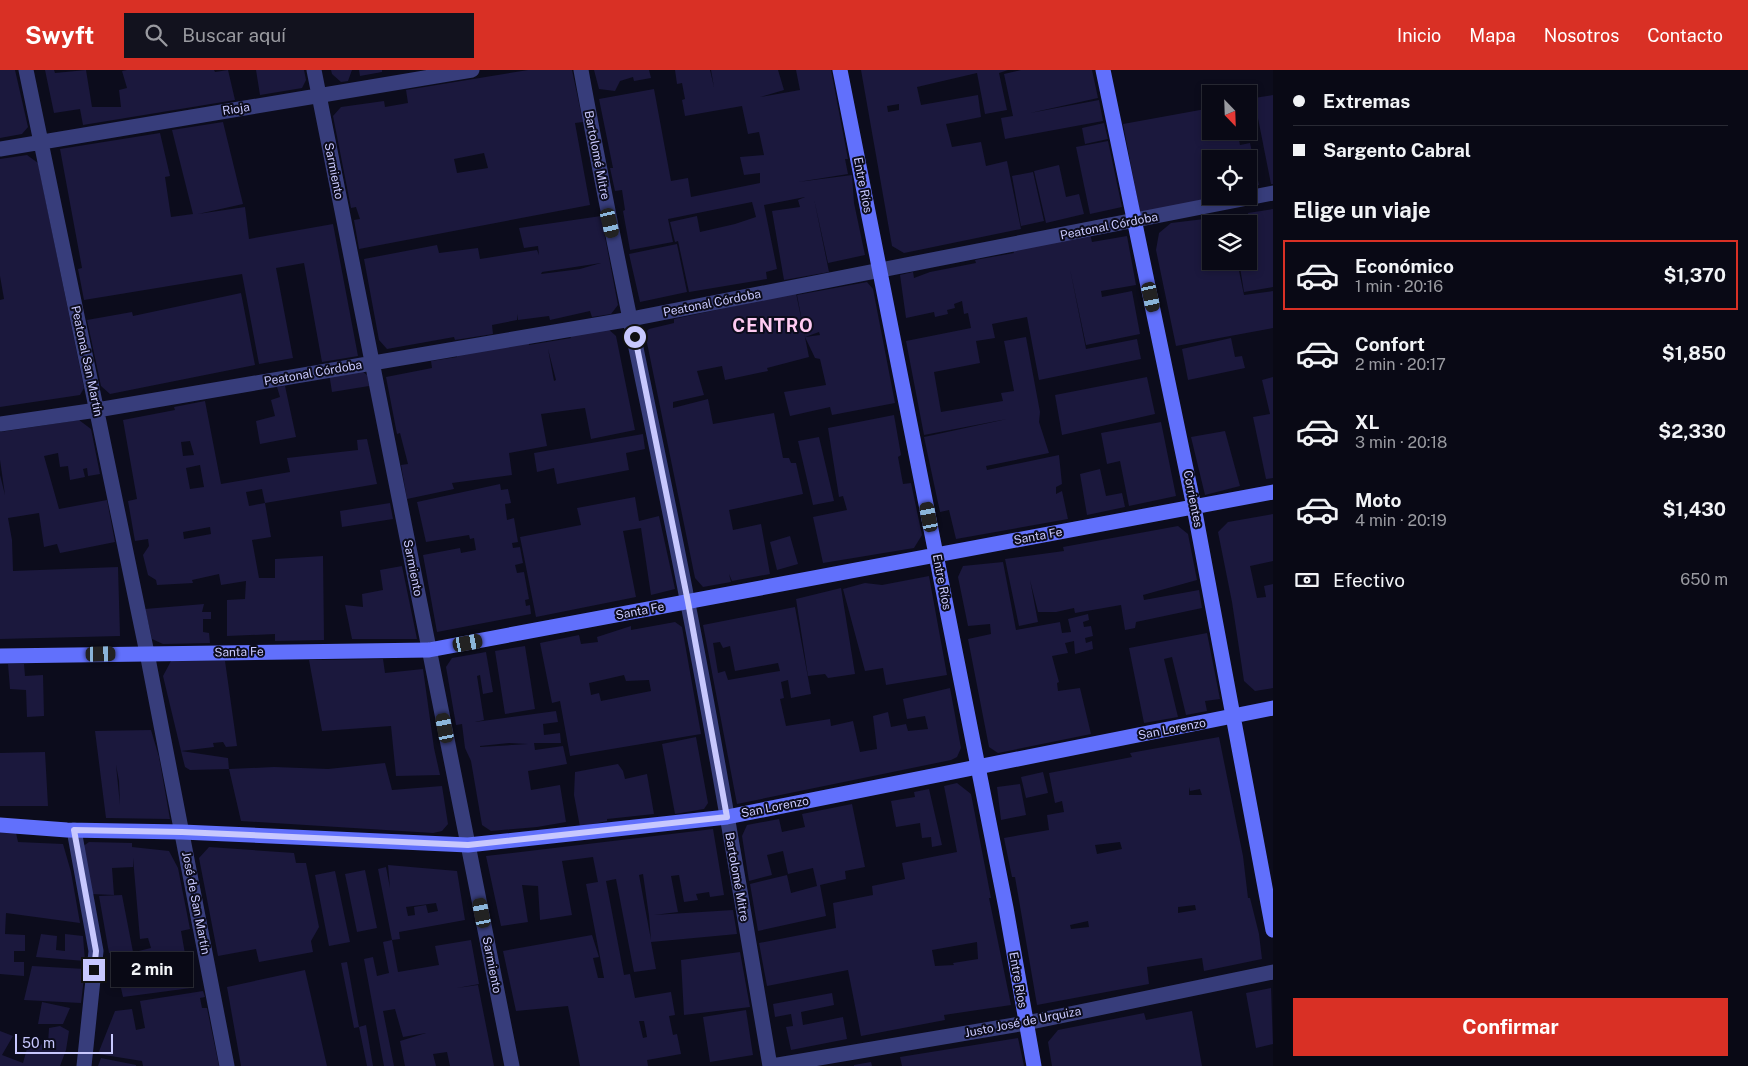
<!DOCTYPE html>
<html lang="es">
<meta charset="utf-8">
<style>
:root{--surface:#090915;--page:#12121e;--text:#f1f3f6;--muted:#999aa0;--line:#292a34;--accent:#d93025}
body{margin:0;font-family:"Public Sans",sans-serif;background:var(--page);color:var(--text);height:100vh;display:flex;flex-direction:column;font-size:19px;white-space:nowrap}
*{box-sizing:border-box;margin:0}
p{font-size:16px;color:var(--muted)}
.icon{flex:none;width:28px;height:28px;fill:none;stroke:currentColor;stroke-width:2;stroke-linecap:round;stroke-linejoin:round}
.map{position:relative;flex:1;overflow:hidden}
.details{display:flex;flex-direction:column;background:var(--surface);width:475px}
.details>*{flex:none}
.hud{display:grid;align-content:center;height:110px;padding:0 20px;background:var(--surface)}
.needle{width:32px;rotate:157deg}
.fabs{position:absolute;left:1202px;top:15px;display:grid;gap:10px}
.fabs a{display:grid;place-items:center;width:55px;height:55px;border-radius:0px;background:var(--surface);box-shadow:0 2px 8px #0003,0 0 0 1px var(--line);font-size:25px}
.scale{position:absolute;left:15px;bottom:12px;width:98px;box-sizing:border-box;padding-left:5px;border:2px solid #c8c8fe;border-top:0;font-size:14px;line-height:18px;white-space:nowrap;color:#c8c8fe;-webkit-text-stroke:4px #0c0c1c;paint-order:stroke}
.end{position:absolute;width:22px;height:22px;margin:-11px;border:6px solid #c8c8fe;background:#111;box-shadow:0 0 0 2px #111}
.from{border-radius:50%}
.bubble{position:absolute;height:35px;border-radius:0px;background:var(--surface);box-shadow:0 2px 8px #0003,0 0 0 1px var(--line);font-size:16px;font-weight:700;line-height:35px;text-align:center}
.car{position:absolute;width:15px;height:30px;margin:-15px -8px;border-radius:6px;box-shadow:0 0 4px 1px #0007;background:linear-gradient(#222 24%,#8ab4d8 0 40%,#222 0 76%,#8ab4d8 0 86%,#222 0)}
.hud b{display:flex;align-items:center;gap:18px;height:48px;font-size:19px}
.hud b+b{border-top:1px solid var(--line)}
.hud i{width:12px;height:12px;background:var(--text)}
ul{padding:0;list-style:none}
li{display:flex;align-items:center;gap:15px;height:70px;margin:0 10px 8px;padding:0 10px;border:2px solid transparent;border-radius:0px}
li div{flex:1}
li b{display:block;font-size:19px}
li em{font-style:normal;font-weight:700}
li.active{border-color:var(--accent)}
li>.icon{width:45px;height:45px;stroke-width:1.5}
h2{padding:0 20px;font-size:22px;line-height:60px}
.pay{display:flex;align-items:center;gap:12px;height:55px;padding:0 20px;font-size:19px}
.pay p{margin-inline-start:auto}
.action{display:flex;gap:10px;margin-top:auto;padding:10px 20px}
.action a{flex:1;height:58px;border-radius:0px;background:var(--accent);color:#fff;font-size:20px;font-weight:700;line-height:58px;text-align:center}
header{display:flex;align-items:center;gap:30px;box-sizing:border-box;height:70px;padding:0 25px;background:var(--accent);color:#fff}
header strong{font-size:24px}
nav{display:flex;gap:28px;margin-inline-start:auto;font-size:18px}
.search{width:350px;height:45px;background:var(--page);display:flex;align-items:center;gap:12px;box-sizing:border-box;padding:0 18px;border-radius:0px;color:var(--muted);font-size:19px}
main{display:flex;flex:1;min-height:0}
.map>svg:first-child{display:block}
</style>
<header>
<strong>Swyft</strong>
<div class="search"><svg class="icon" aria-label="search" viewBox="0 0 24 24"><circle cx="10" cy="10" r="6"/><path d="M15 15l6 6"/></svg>Buscar aquí</div>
<nav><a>Inicio</a><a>Mapa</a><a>Nosotros</a><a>Contacto</a></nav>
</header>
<main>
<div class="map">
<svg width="1273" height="996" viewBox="0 0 1273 996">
<rect width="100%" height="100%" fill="#0c0c1c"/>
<path fill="#1b183d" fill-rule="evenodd" d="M0 0H15L28 57 22 64 0 68Z
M45 0H54L55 3 86 0 92 37H121L119 20 127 18 122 1 127 0H214L215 2 228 0 235 30 83 55 80 39 54 43Z
M256 0H304L306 10 302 18 260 25Z
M331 0H352L348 11 341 12 332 4Z
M359 0H382V2L360 6Z
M528 0H572L583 52 575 53 590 135 359 179 354 150 360 149 356 137 351 138 333 46 341 37 384 31 385 37 408 33 406 20ZM484 83 488 98 457 103 454 89Z
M594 0H649L651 8 634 11 633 7 620 11 615 21 599 19Z
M675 0H710L714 17 711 0H778L784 20 760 27 800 20 796 0H831L848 89H845L848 104 798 112 852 105 854 133 865 185 828 193 814 129 829 202 784 210 772 141 800 137 798 130 805 127 764 135 777 199 766 202 767 209 689 222 678 171 675 172 670 152 697 146 700 162 735 154 756 147 752 132 668 149 673 172 630 180 623 141 625 140 622 120 615 121 610 98H613L599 29 654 19 671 111 688 108 691 127 760 113V103L744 105 740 87 764 85 759 62 748 64 742 36 685 46 682 30 685 29 682 13 677 14Z
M861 0H1008L999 3 1007 40 985 44 977 3 917 17 921 35 978 25 981 47 946 54 952 77 981 72 986 96 1007 91 1021 159 904 183 892 176ZM899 34V40L888 42 887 36Z
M1021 0H1092L1098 28 1030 43 1099 30 1103 51 1005 69 1001 48 1013 46 1004 4Z
M1273 25V114H1271L1254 28Z
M1211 38V61H1250L1238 65 1240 75 1250 73 1259 115 1249 117V89H1211V126H1221L1140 143 1123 54Z
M223 52 243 134 198 144 245 137 249 169 333 154 358 286 322 292 304 193 276 198 293 288 259 294 242 204 84 230 78 199 82 198 60 79 160 63 170 106 165 107 171 147 193 144 172 60Z
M1104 53 1108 69 1085 74 1082 58Z
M1108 71 1122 137 1090 144 1076 77Z
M27 85 38 93 84 318 80 325 0 337V230L4 229 0 206V89Z
M1059 95 1066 127 1079 124 1084 144 1046 153 1034 101Z
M1033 102 1044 151 1021 156 1012 106Z
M1273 139V217L1244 222 1239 191H1249V160L1256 191 1248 143Z
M1247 144 1249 154H1232L1231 147Z
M601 146 618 235 611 244 592 247 590 241 550 250 549 246 518 250 517 244V250L492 255 493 264 455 270 454 267 387 279 379 270 364 189 437 175 439 183 478 178 480 189 537 180 539 185 538 176 524 178 519 158ZM601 193 580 199 541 204 542 202Z
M1229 146 1230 154H1211V191H1237L1244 225 1273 221V258L1176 276 1156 180 1159 163 1171 153Z
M1090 164 1092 172 1127 166 1136 215 1101 221 1102 227 1132 221 1140 264 1086 275 1070 199 1086 279 1137 269 1141 289 1039 310 1027 247 992 254 995 268 976 271 980 293 934 302 941 342 1003 331 1001 323 1014 321 1004 271 1026 267 1040 342 1039 352 1049 383 986 396 987 400 1059 385 1062 414 1056 417V424L1062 421 1068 449 956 469 949 440 940 442 924 367 1007 349 924 365 906 271 971 258 968 243 964 244 962 231 954 234 955 238 947 240 948 244 935 247 934 242 906 248 900 205 913 202 914 208 930 202 976 193 975 190 1014 183 1013 180Z
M677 174 687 222 640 232 629 184Z
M867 212 873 219 895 333 832 345 830 337 790 346 784 322 826 315 820 289 815 288 805 267 820 265 819 262 805 267 797 225Z
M241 223 255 295 110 324 101 316 87 250 132 242 133 246Z
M796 223 809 287 767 298 768 301 725 310 722 296 697 301 704 325 673 332V338L708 329 713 354 774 343 783 388H789L791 393H796L803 424 729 440 733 460 761 454 770 504 732 511 729 504 731 512 703 517 695 508 645 263 649 259 674 253V249Z
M607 258 616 266 635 360 591 369 585 338 541 344 547 376 509 383 512 405 452 413 454 419 407 429 401 395 408 394 400 363 397 364 386 307 432 298 431 291 457 287V285L529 272V275L571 268 570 266ZM548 279 556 310 554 311Z
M1231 268 1235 287 1242 286 1245 298 1188 310 1182 279Z
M358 298 367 305 369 316 332 322 329 303Z
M1147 307 1155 344 1062 365 1055 325Z
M1273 307V408L1266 409 1253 347 1270 344 1262 310Z
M285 316 296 367 260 374 256 351 275 346 271 330 280 327 277 317Z
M205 331 221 414 290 402 287 388 358 380 357 370 367 369 377 414 265 433 271 467 252 470 259 508H275V489L323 486 324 570 275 571V564L227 566V530L245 529 246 511 221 515 219 504 192 510 193 513 157 515 156 510 148 505 143 485 149 476 148 469 135 471 128 431 137 429 123 350 175 340 174 337ZM190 371 194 385 183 386 181 372ZM200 395 204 417 190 419 186 398ZM262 419 265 433 249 436 246 422ZM210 457 211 464 184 469 183 462Z
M894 345 901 385 898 387 903 414 911 413 922 465 914 478 823 493 813 447 847 440 843 426 839 427 828 358Z
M79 350 91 359 100 404 88 406 87 398 83 399 85 407 70 410 68 396 60 397 58 383 44 386 59 439 107 430 115 472 60 483 57 474 44 477 39 443 8 448 12 470 13 501 118 497 120 566 0 569V405L5 425 0 390V362Z
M1161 352 1176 426 1129 436 1120 391 1107 394 1101 363Z
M1225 361 1240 416 1205 425 1191 367Z
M643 364 645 379 626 383 629 400 557 414 554 398 537 402 534 383Z
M819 367 834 431 813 435 798 371Z
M1100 399 1106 426 1122 423 1125 437 1087 445 1080 404Z
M500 414 501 420 508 419 511 433 505 434 507 450 514 448 518 472 512 473 513 478 520 477 523 493 515 495 517 503 524 502 529 529 525 530 526 536 530 535 531 544 437 562 423 485 460 478 461 483 476 480 474 468 470 469 469 465 426 472 417 432Z
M635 427 639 451 659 446 675 519 651 525 641 458 623 461 636 527 536 547 520 467 581 455 577 438Z
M390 433 393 449 342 457 340 441Z
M1273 444V491L1250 496 1257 528 1266 527 1264 516 1273 514V618L1255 621 1244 611 1232 532 1218 462 1228 452Z
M1178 456 1188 464 1197 510 1143 525 1144 530 1199 520 1202 538 1136 552 1135 558 1125 560 1121 535 1075 543 1074 538 1056 542H1038L1030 510 1038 552 1019 556 1005 489 1064 481 1063 477Z
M790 466 798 494 777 500 770 472Z
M1003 492 1016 560 1060 552 1062 563 1071 562 1068 549 1088 544 1089 550 1083 552 1084 557 1091 556 1093 566 1085 568 1086 573 1092 571 1093 579 1075 584 1074 571 1065 573 1068 583 1052 586 1059 612 1057 613 1058 621 1080 618 1091 664 998 683 989 677 968 569 991 564 990 554 968 556 958 507 963 496Z
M402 496 417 569H352L345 535 363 537 362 524 383 520 380 500Z
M929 506 947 605 886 615 883 598 865 601 843 519 865 513 882 515Z
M841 518 855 604 828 608 825 604 808 606 796 529Z
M204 534 202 542H211V549H203V562L209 563 210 573 163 574 152 569 145 539Z
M795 537 811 624 791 628 788 610 781 612 784 628 780 629 786 656 830 649 831 656 853 651 860 682 877 679 873 646 888 642 891 657 906 654 908 661 928 659 925 646 907 649 903 629 950 618 961 678 957 687 951 690 737 734 703 555ZM720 572 723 578 730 576 735 601 778 593 780 601 728 610 725 601 718 603 713 573Z
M675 552 682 557 701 664 570 686 560 631 552 633 540 573 579 565 581 574 598 572 597 567 631 556V560ZM624 605 626 611 649 610 651 621 601 631 599 623 591 625 589 613Z
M1207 563 1220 629 1205 631 1207 641 1186 645 1172 587 1164 589 1178 647 1144 653 1129 578Z
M525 576 535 639 505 644 495 581Z
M486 582 493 622 483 624 480 605 477 606 484 650 475 652 556 641 558 652 543 654 544 665 560 663 561 673H534L535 680 563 676 567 694 528 701 531 720 560 715 566 752 537 757 536 748 537 757 491 761 482 755 471 691 465 678 462 654 456 655 446 597 452 588ZM509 673 528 674 480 677V676Z
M383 589 385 603 423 599 434 678 440 705 396 706 391 656 322 661 309 590Z
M171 591H225L237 676 226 677 223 672 213 673 214 677 181 681 163 606Z
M8 594H24L25 606 43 605 44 646 27 647 26 620 10 619Z
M151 660 159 687 170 749 106 748 95 661ZM116 695 119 711 120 735Z
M696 667 708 733 704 739 675 744 662 674Z
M1219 667 1243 786 1248 828H1250L1259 864 1262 889 1204 901 1202 888 1147 897 1149 914 1037 935 1015 807H1012L1004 768 1049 760 1047 745 1064 742 1062 731 1055 733 1049 703 1132 687 1130 683ZM1189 717 1190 721 1200 719 1202 725H1189ZM1120 772 1122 779 1097 784 1095 775ZM1195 835 1196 840 1178 843V837ZM1088 851 1089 857 1071 859 1070 855Z
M181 681 228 688 229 699 190 700 185 697Z
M45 682 48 736H0V683Z
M385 693 392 720 442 716 448 754 442 761 433 763 241 751 229 699 274 697 328 699Z
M618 694 623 701 625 709 647 704 654 744 607 749V751L580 757 574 725 575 702Z
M1043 702 1048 723 1026 728 1021 707Z
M957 713 971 724 991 828H989L1011 935 944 945 945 950 861 966 848 900 767 916 759 873 836 858 833 833 873 825 872 816 905 809 902 793 957 782 944 716ZM977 872 978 889 953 893 954 895 935 896 932 880Z
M1020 714 1026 745 1001 750 997 717Z
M929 719 942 775 932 777 931 767 922 768 920 753 896 757 891 731 915 727 914 722Z
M852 734 865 797 845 801 846 809 820 815 826 846 758 861 750 814 787 805 791 823 817 816 813 798 788 804 783 781 767 785 772 805 749 811 742 766 747 755 779 749 782 762 805 757 802 744Z
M713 759 724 825 710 827 709 822 696 824 698 830 684 832 679 805 671 806 678 842 654 845 733 840 737 864 651 872 656 899 634 902 616 809 606 811 624 905 630 904 635 928 671 922 675 945 669 946 673 965 677 964 681 984 647 990 648 996H580L568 936 516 941 503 881 592 865 599 887 593 888 598 908H604L586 814 598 812 593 787 562 791 572 845 540 850 538 816 522 815 528 852 501 856 486 786ZM643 804 649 846 651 870 639 805ZM639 951H644L647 967 643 968Z
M0 762 16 763 18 772 63 774 71 802 80 853 6 843 5 864 25 865V881H14V892H24V906L0 904Z
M89 772 132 773V777L169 781 178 798 190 859 181 861 191 918 123 927 114 887 151 878 148 868 140 869 133 788V797L112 798 114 825 92 824 82 777Z
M209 777 294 783 296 793H306L319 857 311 871 313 882 259 892 256 879 218 886 199 788Z
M388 795 457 801 465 850 399 862 400 869 392 870 378 799 386 797 390 818ZM436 833 438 841 428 843 426 835 414 837 415 845 408 846 406 837Z
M365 800 377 858 357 862 345 804Z
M335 801 350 872 329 876 315 805Z
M122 825 133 882 109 883 99 826Z
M41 864 57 866 56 880 65 881V864L83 866 85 891 36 887Z
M392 870 398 902 439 895 435 876 471 870 479 914 457 918 478 915 494 996H450L447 982 433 984 436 996H405L400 971 426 963 403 967 395 939 383 941 394 996H384L364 889 373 887 377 906 389 903 383 872Z
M740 882 750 937 684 945 681 890Z
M347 892 359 957 354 958 341 893Z
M32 896 85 899 81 933 24 930Z
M305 900 327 996H241L227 917Z
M1271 918 1273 974 1256 978 1246 923Z
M203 921 205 927 200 928 202 938H207L219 996H143L142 991 98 984 115 941 132 939 136 960 145 958 140 931Z
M832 923 834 935 801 942 803 955 843 947 847 969 791 980 786 957 793 956 791 944 775 947 773 934Z
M42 932 70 938 63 954H38Z
M746 940 753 985 710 992 703 947Z
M1192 941 1202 996H1052L1048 972 1058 960 1144 943 1146 950Z
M366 955 373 996H367L359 957Z
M60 956 69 961 66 980 60 996H0V961L13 966 2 985 23 993 28 975 48 974 49 958Z
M1018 968 1024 996H902L900 987Z
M101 988 136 995V996H98Z
M871 992 872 996H854V995Z"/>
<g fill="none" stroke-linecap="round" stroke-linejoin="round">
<path stroke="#373d7b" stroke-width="15" d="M26 0 147 583 227 996
M314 0 512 996
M581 0C613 177 653 353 687 529 718 684 743 840 770 996
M0 79 472 0
M0 354 97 340 631 249 1273 123
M74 760 96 881 84 996
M772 996 1026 953 1273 902"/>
<path stroke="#6170fc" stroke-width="15" d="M840 0 1006 838 1034 996
M1103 0 1194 437 1273 860
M0 586 429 580 1273 422
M0 755 67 760 182 762 468 775 727 747 1273 638"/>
</g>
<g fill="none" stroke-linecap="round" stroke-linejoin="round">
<path stroke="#c8c8fe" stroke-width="6" d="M94 900 96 881 74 760 182 762 468 775 727 747 688 532 635 267"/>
</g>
<g text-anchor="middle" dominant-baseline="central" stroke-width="4" stroke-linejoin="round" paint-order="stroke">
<g font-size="12" fill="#c8c8fe" stroke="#0c0c1c">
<text transform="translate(236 39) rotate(-9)">Rioja</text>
<text transform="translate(597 85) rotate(79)">Bartolomé Mitre</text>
<text transform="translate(334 101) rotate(79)">Sarmiento</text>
<text transform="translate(863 115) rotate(79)">Entre Ríos</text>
<text transform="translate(1109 156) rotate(-11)">Peatonal Córdoba</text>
<text transform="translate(712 233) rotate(-11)">Peatonal Córdoba</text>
<text transform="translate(87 291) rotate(78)">Peatonal San Martín</text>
<text transform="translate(313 303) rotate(-10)">Peatonal Córdoba</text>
<text transform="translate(1193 429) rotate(79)">Corrientes</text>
<text transform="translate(1038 466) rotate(-10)">Santa Fe</text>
<text transform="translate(413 498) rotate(79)">Sarmiento</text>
<text transform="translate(942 512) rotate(79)">Entre Ríos</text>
<text transform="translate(640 541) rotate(-11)">Santa Fe</text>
<text transform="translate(239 582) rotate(-1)">Santa Fe</text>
<text transform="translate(1172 659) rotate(-11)">San Lorenzo</text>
<text transform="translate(775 737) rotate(-11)">San Lorenzo</text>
<text transform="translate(737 807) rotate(80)">Bartolomé Mitre</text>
<text transform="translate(196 833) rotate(79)">José de San Martín</text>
<text transform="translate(492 895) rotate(79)">Sarmiento</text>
<text transform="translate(1018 910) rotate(80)">Entre Ríos</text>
<text transform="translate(1023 952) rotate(-11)">Justo José de Urquiza</text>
</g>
<g font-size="18" font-weight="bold" letter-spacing="1" fill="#fecaf1" stroke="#0c0c1c">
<text x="773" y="255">CENTRO</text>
</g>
</g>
</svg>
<div class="fabs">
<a><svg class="needle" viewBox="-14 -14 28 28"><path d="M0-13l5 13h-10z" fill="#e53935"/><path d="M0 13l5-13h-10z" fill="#999aa0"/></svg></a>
<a><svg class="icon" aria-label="locate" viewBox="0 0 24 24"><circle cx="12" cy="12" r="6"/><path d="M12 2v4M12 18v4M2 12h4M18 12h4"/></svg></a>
<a><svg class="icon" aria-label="layers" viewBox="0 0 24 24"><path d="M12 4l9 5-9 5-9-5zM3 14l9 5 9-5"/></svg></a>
</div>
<div class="scale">50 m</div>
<i class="end from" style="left:635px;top:267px"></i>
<i class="end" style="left:94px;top:900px"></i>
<div class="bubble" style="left:111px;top:882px;width:82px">2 min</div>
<i class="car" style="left:610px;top:153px;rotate:167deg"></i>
<i class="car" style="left:1151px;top:227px;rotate:168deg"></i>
<i class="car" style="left:929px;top:447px;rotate:349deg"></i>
<i class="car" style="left:468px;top:573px;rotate:80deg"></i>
<i class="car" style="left:101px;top:584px;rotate:89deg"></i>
<i class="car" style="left:445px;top:658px;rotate:349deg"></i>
<i class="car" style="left:482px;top:843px;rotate:349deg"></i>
</div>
<section class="details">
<div class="hud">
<b><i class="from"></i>Extremas</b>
<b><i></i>Sargento Cabral</b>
</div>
<h2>Elige un viaje</h2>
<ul>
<li class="active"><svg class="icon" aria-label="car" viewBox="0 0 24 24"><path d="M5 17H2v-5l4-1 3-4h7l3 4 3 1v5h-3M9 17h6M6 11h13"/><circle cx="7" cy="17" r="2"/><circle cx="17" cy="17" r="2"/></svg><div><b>Económico</b><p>1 min · 20:16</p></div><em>$1,370</em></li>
<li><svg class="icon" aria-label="car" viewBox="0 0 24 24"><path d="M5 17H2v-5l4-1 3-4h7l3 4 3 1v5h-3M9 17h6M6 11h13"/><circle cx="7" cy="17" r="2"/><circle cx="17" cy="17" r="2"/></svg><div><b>Confort</b><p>2 min · 20:17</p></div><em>$1,850</em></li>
<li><svg class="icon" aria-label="car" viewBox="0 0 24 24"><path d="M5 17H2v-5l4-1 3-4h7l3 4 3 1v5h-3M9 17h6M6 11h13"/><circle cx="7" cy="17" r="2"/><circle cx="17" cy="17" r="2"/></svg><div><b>XL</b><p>3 min · 20:18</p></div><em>$2,330</em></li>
<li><svg class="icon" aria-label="car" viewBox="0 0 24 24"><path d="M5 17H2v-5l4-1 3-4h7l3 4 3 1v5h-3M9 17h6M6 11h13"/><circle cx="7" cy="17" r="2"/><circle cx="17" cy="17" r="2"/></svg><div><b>Moto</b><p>4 min · 20:19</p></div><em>$1,430</em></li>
</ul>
<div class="pay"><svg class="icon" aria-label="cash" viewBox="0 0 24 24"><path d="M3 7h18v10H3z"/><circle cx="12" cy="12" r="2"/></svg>Efectivo<p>650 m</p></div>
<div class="action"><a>Confirmar</a></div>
</section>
</main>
